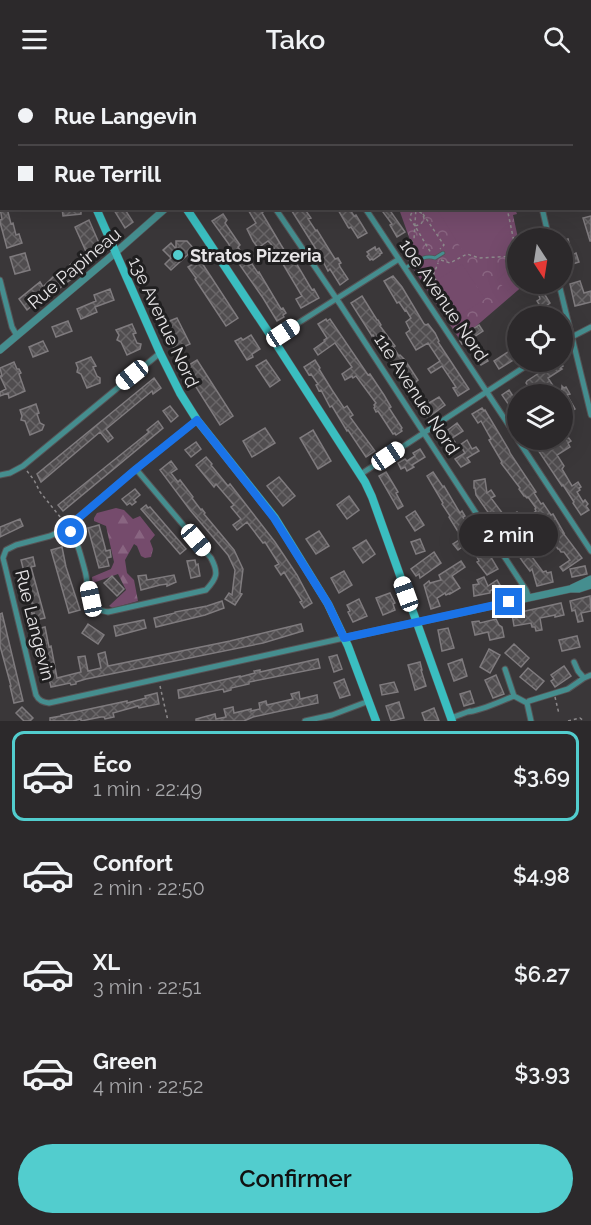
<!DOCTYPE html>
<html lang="fr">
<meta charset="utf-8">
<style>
:root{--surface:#2c292b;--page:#343133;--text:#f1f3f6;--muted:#a6a6a9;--line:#484547;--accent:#52cdce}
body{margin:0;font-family:Raleway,sans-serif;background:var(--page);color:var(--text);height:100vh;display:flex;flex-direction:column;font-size:22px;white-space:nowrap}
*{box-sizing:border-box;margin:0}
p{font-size:20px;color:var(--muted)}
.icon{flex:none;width:33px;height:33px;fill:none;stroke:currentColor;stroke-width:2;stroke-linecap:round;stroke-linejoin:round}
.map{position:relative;height:643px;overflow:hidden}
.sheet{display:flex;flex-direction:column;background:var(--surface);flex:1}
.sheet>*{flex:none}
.hud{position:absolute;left:0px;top:0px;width:591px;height:132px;box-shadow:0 6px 24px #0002,0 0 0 2px var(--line);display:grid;align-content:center;height:132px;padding:0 18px;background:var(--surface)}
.needle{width:39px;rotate:168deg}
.controls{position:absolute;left:507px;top:150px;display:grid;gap:12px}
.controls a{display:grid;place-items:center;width:66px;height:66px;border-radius:50%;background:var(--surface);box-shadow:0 6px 24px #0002,0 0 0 2px var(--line);font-size:30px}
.end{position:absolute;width:27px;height:27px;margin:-14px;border:8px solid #1a73e8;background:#fff;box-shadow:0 0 0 3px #fff}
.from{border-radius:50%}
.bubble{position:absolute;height:42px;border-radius:21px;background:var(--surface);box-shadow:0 6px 24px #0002,0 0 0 2px var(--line);font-size:20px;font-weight:600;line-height:42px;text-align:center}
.car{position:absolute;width:18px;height:36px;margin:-18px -9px;border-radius:8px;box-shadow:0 0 4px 2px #0007;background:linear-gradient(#fff 24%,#345 0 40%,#fff 0 76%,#345 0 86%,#fff 0)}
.hud b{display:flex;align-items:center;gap:21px;height:57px;font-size:22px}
.hud b+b{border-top:2px solid var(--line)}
.hud i{width:15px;height:15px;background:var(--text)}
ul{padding:10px 0 0;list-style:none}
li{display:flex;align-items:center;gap:18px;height:90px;margin:0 12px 9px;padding:0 6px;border:3px solid transparent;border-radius:12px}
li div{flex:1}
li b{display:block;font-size:22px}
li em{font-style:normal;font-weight:600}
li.selected{border-color:var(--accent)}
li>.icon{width:54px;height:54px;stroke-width:1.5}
.primary-button{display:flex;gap:12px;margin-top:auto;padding:12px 18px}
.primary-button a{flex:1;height:69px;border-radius:36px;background:var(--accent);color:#111;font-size:24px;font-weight:600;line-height:69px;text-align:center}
header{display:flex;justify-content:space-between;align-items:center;height:78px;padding:0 18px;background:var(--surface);font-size:27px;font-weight:600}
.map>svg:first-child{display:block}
</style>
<header><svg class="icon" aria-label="menu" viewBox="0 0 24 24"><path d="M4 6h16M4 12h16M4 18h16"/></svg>Tako<svg class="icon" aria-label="search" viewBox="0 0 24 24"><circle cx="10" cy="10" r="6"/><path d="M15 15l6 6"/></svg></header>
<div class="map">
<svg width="591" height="643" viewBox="0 0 591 643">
<defs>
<pattern id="forest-firs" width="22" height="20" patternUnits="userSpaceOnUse" patternTransform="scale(1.5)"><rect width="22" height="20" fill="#754b6c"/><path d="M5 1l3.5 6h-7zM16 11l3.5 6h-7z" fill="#896581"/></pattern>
<pattern id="park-crowns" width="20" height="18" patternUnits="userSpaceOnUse" patternTransform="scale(1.5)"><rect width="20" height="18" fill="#754b6c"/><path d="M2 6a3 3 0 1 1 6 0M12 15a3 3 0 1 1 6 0" fill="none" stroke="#896581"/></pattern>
<pattern id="building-cross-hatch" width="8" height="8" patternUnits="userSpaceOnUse" patternTransform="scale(1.5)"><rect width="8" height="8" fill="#504d4f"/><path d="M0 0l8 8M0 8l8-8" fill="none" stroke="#696668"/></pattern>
</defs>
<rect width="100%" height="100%" fill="#3a3739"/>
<path fill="url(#forest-firs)" d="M116 430 124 432 133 441 140 438 155 457 150 463 153 471 151 479 145 480 141 478 137 468 134 466 125 482 127 495 134 502 138 523 113 530 109 528 126 512 118 496 93 505 92 499 111 491 114 484 106 448 94 443V440L97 435Z"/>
<path fill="url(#park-crowns)" d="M399 131H515L517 136 513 137 518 160V206H525L460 262 399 169 410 162Z"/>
<path fill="#754b6c" d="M437 131H505L514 177 478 178 462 172Z
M462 186 485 221 457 239 434 204Z
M511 189 517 197V204L507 213 497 202Z"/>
<path fill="url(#building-cross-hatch)" stroke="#7f7b7e" stroke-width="1.5" d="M0 130H7L11 146 13 145 16 157 19 156 22 165 7 170 0 144V142L2 141Z
M62 130H81V136L63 138Z
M117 130H124L133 144 125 150 114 132Z
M247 130H262L263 134 262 135 281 167 286 175 289 173 312 212 314 211 319 220 301 230 296 221 302 218 271 166 268 163 258 170 253 163 247 151 256 145Z
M290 130H304L311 140 308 141 316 153 317 152 335 181 338 180 341 185 339 186 340 189 348 201 340 207 330 191 328 193 319 176Z
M337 130H349L354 138 356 137 367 155 358 160 351 149 349 150 348 149Z
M380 130H397L391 134 405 154 397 159 390 147 392 146Z
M223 136 227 142 225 145 240 167 238 169 244 179 249 187 252 186 258 195 259 194 281 231 283 230 286 235 283 237 284 239 277 243 263 220 235 180H236L228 165 212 143Z
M591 138V163H590L583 140Z
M89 142 102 172 88 178 75 149Z
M568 161 572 177 576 175 579 184 566 188 562 176V163Z
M176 163H187L194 171 171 192 165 186 171 180 163 172 171 165 176 171Z
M375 169 376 172 379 170 382 175 380 176V177L373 182 372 181 370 182 367 178 369 176 367 174Z
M25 175 30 192 15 196 10 179Z
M200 182 238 240 226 248 195 201 196 200 188 189Z
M72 185 75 189 77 187 82 193 35 229 33 227 27 232 19 221 40 204 43 209 58 194 60 196Z
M393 198 402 209 424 246 426 247 428 246 435 255 439 263 438 264 469 311 458 318 453 310 456 309 442 288 431 295 428 291 440 283 428 265 416 272 407 257 406 255 410 252 406 244 411 240 406 232 405 233 399 224 397 225 384 203Z
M580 203 584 215 591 213V224L575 228 570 206Z
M536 206H546L547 211 542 212 550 225 542 231 537 223 540 221Z
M110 211 114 222 95 229 97 234 81 241 77 231 96 223 94 217Z
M362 218 377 242H378L381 247 380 248 395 268 393 269 399 278 400 277 405 282 418 302 407 311 396 291 373 257 372 258 351 225Z
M177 240 190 266 175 273 162 246Z
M326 241 327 243 330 241 368 297 370 296 384 317 391 329 389 330 402 350 401 351 402 353 396 357 395 355 393 356 380 336 378 333 376 334 374 330 375 329 374 327 376 325 356 298 353 300 352 298 345 302 342 296 352 289 335 265 318 277 314 271 325 263 324 262 327 260 318 246Z
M68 243 72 253 56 259 52 249Z
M132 246 136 255 133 256 137 265 141 266 140 271 127 277 121 264 117 262 119 257 116 252Z
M479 247 483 253 474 259 488 283 481 287 471 271 470 273 465 265 462 266 460 263 474 254 473 251Z
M251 257 260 271 252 276 253 279 247 282 235 263 241 260 243 262Z
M43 263 48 273 33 279 29 269Z
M514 270 518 275V279L499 291 494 283Z
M91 279 96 288 93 289 97 298 100 300V305L87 310 81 296 77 294 78 290 76 285Z
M197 282 233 338 220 347 184 290Z
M266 282 280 302 270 309 256 288Z
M315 282 320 290 319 291 332 312 344 330 347 328 353 337 350 339 375 373 366 379 348 352 347 353 332 328 330 329 321 312 319 313 316 307 318 306 311 296 309 297 304 289Z
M14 284 17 291H19L21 295 19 296 25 313 9 320 8 315 0 318V314L6 311 0 298H2L0 290Z
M549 284H556L558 286 560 284 563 288 560 290 562 291 548 300 557 314 562 311V308L564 310 566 309 570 316 567 317 575 331 566 336 565 334 562 335V316H546L539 307 531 312 526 305 527 303 539 295 538 294 550 285Z
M154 300 161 310 153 316 152 313 106 351 113 360 108 364 100 354 41 404 37 396Z
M509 312 518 326V340L502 317Z
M439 319 445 327 430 338 429 337 427 339 420 329 428 323 429 325Z
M36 326 39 335 37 336 40 345 44 347 42 352 30 357 25 343 21 342 22 338 20 332Z
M170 328 178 338 171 344 163 333Z
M482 330 484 333 485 332 509 372 510 375 536 414 534 415 541 426 543 425 551 437 553 436 564 455H563L582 480 563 493 560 489 570 482 564 474H561L559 471H558L553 464 546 469 542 463 550 457 540 441 529 447 525 441 536 433 535 431 536 430 528 419 527 420 525 418H524L519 411 520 410 501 385 502 384 489 362 491 361 481 343 478 345 472 336Z
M158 343 163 350 63 433 58 427 149 354 147 352Z
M457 345 463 353 452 360 455 364 450 367 448 364 444 366 440 358Z
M265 350 275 365 252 379 243 363Z
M313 352 331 383 318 391 300 360Z
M568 359 571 363 568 365 570 369 557 377 564 388 562 391 572 408 578 404 581 409 579 410 580 412 577 414 583 424 585 422 588 426 586 428 589 432 581 437 573 425 574 424 563 407 562 408 534 366 541 362 548 370 557 364 555 362H563Z
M467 362 472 371 476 369 479 373 467 380 470 384 461 389 455 381 465 375 460 367Z
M196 364 201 371 191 379 185 372Z
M420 371 425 379 412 387 414 389 407 393 405 389 401 391 398 385 405 381 407 383 415 378 413 375Z
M206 379 212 386 211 387 228 408 230 406 275 464 297 497 312 525 304 530 300 524 302 523 284 494 281 497 275 488 279 486 265 464 263 465 247 444 237 452 233 447 241 441 231 429 234 427 216 406 214 409 196 387Z
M171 383 177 391 171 395 178 404 180 402 193 419 192 420 201 432 202 431 205 435 204 436 234 472 243 491 240 515 242 516 235 527 225 521 229 515 232 517 235 492 228 477 190 432 160 392Z
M386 394 398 414 396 415 403 428 398 431 379 398Z
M433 394 443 409 444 408 460 435 462 433 465 438 463 439 478 464 487 477 489 476 498 491 487 497 477 484 479 483 469 464 458 472 453 466 462 460 449 439 450 438 442 426 443 425 427 398Z
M279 399 295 418 283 428 267 408Z
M485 401 487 415 491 412 495 418 491 420 506 440 517 434 519 438 509 444 517 457 520 456 535 477 532 479 543 494 546 493 547 495 551 494 553 504 537 508 532 491 530 493 523 484 492 437H490L476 417 475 410H474V403Z
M135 411 140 417 134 422 136 424 132 427 130 425 127 427 122 421Z
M349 418 359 432 347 441 337 427Z
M146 427 148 430 150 429 186 471 180 476 141 431Z
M415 433 424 447 415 453 406 439Z
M20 441 23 448 0 459V449Z
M99 447 106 473 110 472 111 479 107 480 109 488 99 490 88 450Z
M319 453 329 468 316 476 306 461Z
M420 461 425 473 416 476 411 464Z
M366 462 375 476 363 485 353 470Z
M62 469 66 489 80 532 69 535 51 472Z
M434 474 441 485 420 500 419 496 416 498 411 491Z
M33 479 35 488 31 489 45 540 36 542 34 535 32 536 31 530 33 529 21 482Z
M195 482 196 487 198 486 200 498 191 500 187 483Z
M461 483 465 489 452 498 460 510 450 516V515L446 517 445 515 437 520 440 528 431 531 424 507 429 503 430 505 441 502 439 497Z
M585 488 587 496 572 499 570 491Z
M344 493 352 507 339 515 331 500Z
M146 497 147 502 174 497 176 504 167 508V506L160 507 141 512 138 498Z
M112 498 124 511 117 518 104 505Z
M484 499 488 508 497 502 500 507 490 513V515L474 518 473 507 479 506 477 502Z
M390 515 395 525 393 526 395 532 383 537 376 520Z
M590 518 591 533 581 535 583 543 578 544 575 532 572 533 570 523Z
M359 521 367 538 353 544 348 534 350 533 347 527Z
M222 523 224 530 205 537 156 549 154 540 175 535V534L207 528Z
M561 525 564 537 555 539V537L540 540 542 552 536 553 535 549H532L531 545 514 548 512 536Z
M2 535 23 623 14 625 10 608H11L0 568V536Z
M496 541 499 547 502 549 504 559 490 562 488 554 475 557 472 544 479 543 480 545Z
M144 542 146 550 116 558 114 548Z
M88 546 104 557 98 566 82 555Z
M301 546 303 553 263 565 86 601 76 604V606L71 607 70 605 51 609 37 551 45 549 49 569 51 568 57 600 81 594 78 579 85 578 88 593 101 590 98 576 105 574 108 588 230 563Z
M448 550 454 570 442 573 438 552Z
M577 558 580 569 562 573 559 562Z
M514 566 529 580 521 589 505 575Z
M489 571 500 577 490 595 480 589Z
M337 577 342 591 334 594 329 579Z
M318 581 320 590 249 604V606L231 610V612L224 614 223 611 179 620 178 612 240 598V599L251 596 255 595 254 593 260 592V594Z
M462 581 467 598 454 603 448 586Z
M420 584 422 592H421L426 608 415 612 408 587Z
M564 588 571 598 555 609 551 603 554 601 551 597Z
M528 590 544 603 536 612 520 599Z
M496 597 504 616 493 620 485 602Z
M344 601 350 617 340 620 334 605Z
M394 604 398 614 382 617 380 607Z
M470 613 474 625 464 628 460 616Z
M299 614 300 621 317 617 318 625 253 639 244 643H196V641L215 636 216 641 226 639 224 631 233 629 234 635 251 631V633L260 631 259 625 266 623 267 627 293 621 291 616Z
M157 615 159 626 139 630 138 628 113 635 114 639 105 641 104 639H101L81 643V641L73 643H50V640L61 638V637L127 623V625L146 620 145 618Z
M399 624 404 640 391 643 386 628Z
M22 629 33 640 30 643H24L16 635Z
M434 630 439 643H425L422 635Z"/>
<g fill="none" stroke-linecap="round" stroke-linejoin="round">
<defs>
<path id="service" d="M405 190C414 185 424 176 435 180L443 175"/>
<path id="minor" d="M207 0V2
M284 0V2
M512 0 513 2
M574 0 575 2
M29 2 36 0
M0 7H2
M590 55 591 54
M590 74 591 81
M0 83H2
M275 130 340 226 526 512 529 520
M365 130 518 361
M542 130 549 160
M0 202 12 249 17 258
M559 206 591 337
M273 261 399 181
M562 264 591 249
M197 342 136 391 63 452 50 458 16 467 6 472 3 480 5 488 36 617C39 623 43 624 49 625L344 560
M518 362 591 473
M361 396 532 284
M0 397 10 395 23 388 160 275
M68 449C77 461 81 478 85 493 88 503 87 522 95 529 99 533 104 533 108 534L206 512C217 500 219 495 211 480L136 391
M574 584 578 593 584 600
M505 591 514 618 527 625
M467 634C481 633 501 623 514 618
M451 640 470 633
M305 643 332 637 369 623
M531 643 527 625 529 623 568 611 584 600 591 597"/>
<path id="tertiary" d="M333 2 335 0
M0 272 115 175 166 130
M572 510 591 501
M344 560 570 511H579L591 507"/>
<path id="secondary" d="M52 0V2
M131 0V2
M96 130 160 275 180 315 197 342 275 440 328 526 348 568 376 643
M186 130 273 261 365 404 372 419 452 643"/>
</defs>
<use href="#service" stroke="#565355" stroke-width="4.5"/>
<use href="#minor" stroke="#565355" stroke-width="7"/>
<use href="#tertiary" stroke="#565355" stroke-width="8"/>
<use href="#secondary" stroke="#565355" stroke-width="9"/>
<path stroke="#8c898b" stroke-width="1.5" stroke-dasharray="3 3" stroke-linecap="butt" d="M444 0V2
M423 136 444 167 440 171
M415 148 410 141 411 136 416 132 423 136 424 141 421 146 415 148 431 175
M401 172 412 164 414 161 416 130
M441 182 450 185 467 176 479 180 517 178 507 130
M436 202 433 198 438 185
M27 393 34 402 40 414 65 445
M160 608 168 643
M555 619 559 636
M568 643 580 640 584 643"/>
<use href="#service" stroke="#458e8f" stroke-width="3"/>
<use href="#minor" stroke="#458e8f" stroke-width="5"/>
<use href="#tertiary" stroke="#458e8f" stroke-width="7"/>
<use href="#secondary" stroke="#3abec0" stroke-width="8"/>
</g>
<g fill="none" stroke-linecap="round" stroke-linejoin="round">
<path stroke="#1a73e8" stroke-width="8" d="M71 454 68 449 136 391 197 342 274 440 328 526 344 560 509 524"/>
</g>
<circle fill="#52cdce" stroke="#201f20" stroke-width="2" cx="178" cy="177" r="6"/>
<g text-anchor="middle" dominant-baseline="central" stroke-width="6" stroke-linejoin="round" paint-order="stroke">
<g font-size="18" font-weight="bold" fill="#e6e4e6" stroke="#201f20" text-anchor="start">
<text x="190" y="177">Stratos Pizzeria</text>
</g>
<g font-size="18" fill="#e6e4e6" stroke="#201f20">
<text transform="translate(74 190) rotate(-40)">Rue Papineau</text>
<text transform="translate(444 222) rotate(56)">10e Avenue Nord</text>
<text transform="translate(164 244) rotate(65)">13e Avenue Nord</text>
<text transform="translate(417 316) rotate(57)">11e Avenue Nord</text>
<text transform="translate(35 547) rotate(76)">Rue Langevin</text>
</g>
</g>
</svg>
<div class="controls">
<a><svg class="needle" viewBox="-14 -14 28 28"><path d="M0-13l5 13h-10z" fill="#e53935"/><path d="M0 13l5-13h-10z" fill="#a6a6a9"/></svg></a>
<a><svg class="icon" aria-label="locate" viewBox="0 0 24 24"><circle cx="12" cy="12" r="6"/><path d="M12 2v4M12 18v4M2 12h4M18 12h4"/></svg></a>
<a><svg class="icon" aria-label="layers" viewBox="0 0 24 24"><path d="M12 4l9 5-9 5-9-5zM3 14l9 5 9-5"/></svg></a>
</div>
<i class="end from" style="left:71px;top:454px"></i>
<i class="end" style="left:509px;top:524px"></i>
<div class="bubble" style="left:459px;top:436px;width:99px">2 min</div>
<i class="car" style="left:283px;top:255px;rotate:57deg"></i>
<i class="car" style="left:132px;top:297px;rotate:231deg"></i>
<i class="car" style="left:388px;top:378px;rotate:56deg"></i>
<i class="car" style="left:196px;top:462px;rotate:140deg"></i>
<i class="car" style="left:406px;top:516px;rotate:340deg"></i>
<i class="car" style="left:91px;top:521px;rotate:348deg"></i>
<div class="hud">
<b><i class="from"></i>Rue Langevin</b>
<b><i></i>Rue Terrill</b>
</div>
</div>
<section class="sheet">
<ul>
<li class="selected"><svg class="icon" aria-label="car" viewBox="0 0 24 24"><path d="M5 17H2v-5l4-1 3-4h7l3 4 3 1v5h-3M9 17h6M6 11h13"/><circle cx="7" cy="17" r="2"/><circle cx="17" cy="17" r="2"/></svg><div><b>Éco</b><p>1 min · 22:49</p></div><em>$3.69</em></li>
<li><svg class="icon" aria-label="car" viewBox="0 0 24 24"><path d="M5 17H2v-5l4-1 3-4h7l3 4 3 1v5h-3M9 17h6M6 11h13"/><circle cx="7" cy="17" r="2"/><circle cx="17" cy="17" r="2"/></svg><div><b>Confort</b><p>2 min · 22:50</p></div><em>$4.98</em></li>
<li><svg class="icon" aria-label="car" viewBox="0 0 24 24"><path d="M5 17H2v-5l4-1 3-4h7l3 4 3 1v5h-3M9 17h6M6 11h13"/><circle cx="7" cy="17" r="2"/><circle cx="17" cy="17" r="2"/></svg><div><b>XL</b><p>3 min · 22:51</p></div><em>$6.27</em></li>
<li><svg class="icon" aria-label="car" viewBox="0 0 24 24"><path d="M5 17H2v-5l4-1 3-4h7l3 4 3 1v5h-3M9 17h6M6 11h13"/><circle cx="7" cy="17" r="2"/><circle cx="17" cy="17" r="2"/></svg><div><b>Green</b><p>4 min · 22:52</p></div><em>$3.93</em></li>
</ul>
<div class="primary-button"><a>Confirmer</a></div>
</section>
